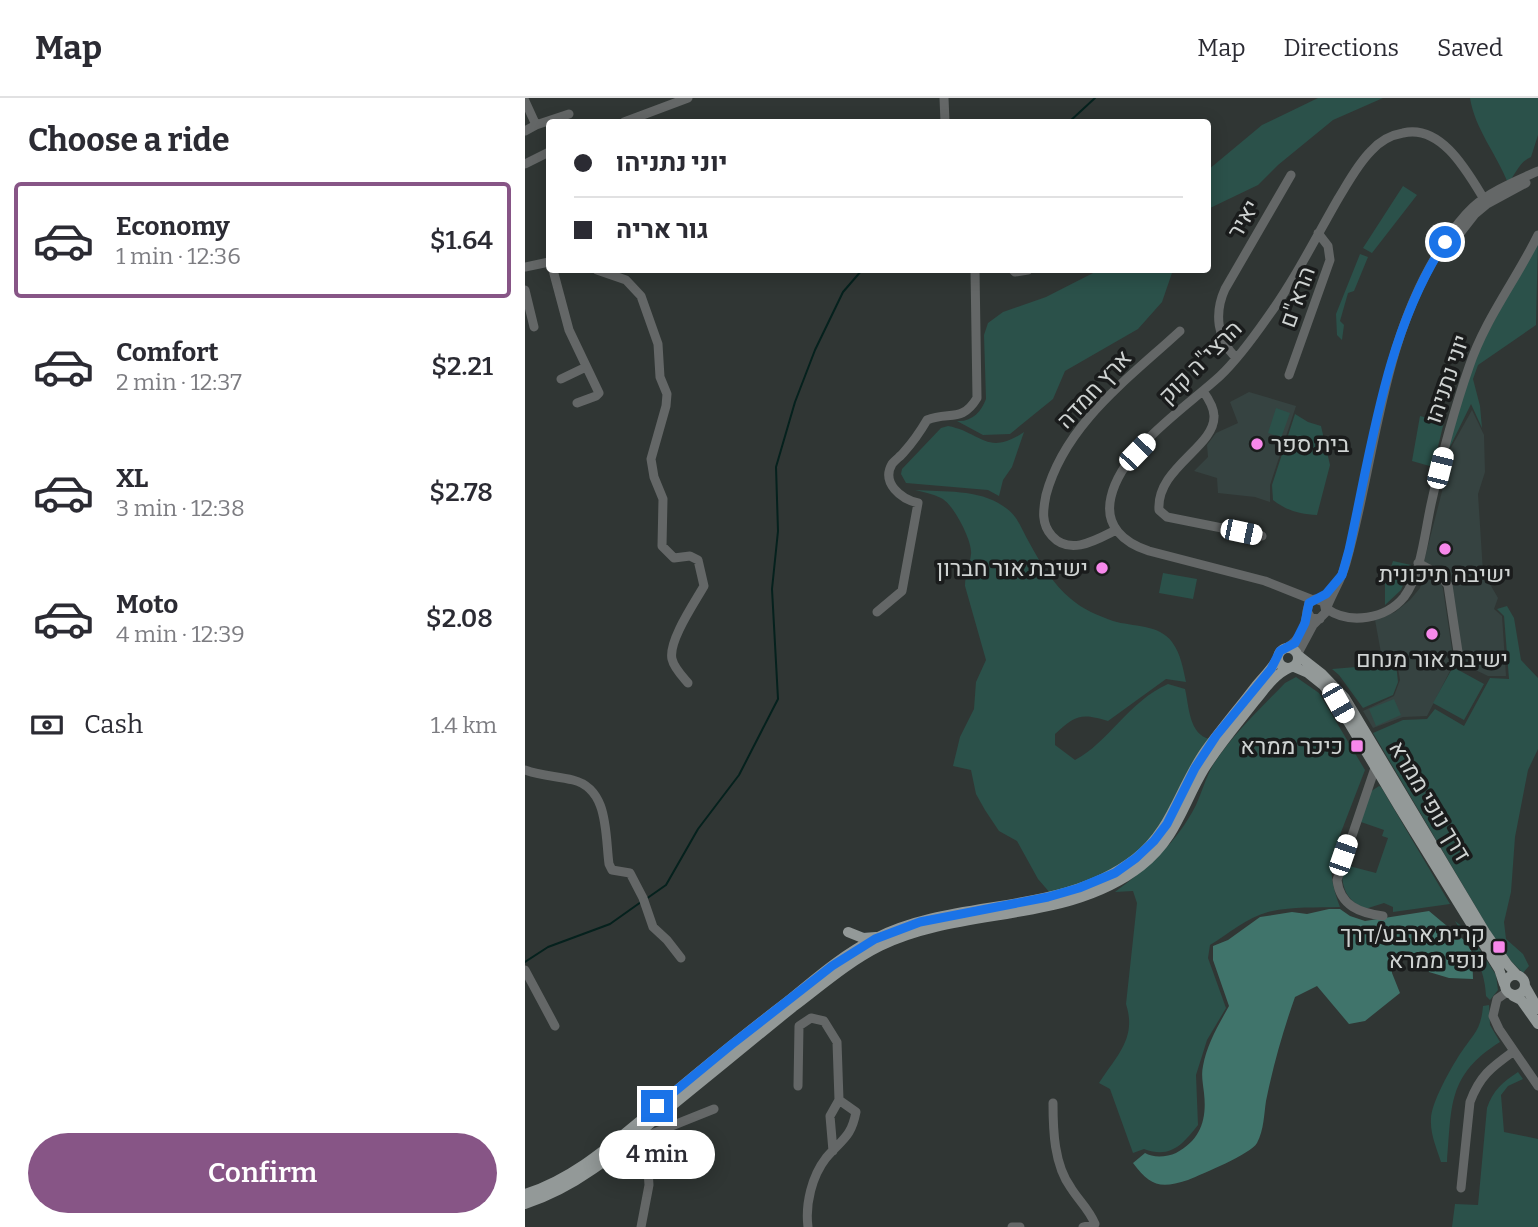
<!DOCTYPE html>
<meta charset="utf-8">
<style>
:root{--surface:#fff;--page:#f2f2f3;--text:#2b2b33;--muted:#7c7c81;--line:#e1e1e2;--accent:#875586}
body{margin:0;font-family:Bitter,Heebo,serif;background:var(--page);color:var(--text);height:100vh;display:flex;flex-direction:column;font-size:26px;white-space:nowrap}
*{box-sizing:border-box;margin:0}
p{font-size:23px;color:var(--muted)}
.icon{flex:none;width:38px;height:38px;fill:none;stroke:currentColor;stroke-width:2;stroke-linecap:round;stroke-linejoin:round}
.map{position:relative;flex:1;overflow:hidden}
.panel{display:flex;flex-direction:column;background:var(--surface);width:525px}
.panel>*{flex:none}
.hud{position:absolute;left:21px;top:21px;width:665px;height:154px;border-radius:7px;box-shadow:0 4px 18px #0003;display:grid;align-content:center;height:154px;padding:0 28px;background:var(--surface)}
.end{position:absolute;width:32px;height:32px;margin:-16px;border:9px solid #1a73e8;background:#fff;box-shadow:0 0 0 4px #fff}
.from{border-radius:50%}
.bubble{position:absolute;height:49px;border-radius:24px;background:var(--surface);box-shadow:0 4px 18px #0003;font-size:23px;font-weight:600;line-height:49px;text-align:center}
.car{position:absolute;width:21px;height:42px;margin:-21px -10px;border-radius:9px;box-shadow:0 0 5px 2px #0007;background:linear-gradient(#fff 24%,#345 0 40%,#fff 0 76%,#345 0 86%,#fff 0)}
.hud b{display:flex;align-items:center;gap:24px;height:66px;font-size:26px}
.hud b+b{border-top:2px solid var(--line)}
.hud i{width:18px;height:18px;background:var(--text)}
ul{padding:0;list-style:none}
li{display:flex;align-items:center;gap:21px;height:116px;margin:0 14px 10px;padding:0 14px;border:4px solid transparent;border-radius:7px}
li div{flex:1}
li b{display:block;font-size:26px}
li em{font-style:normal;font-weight:600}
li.selected{border-color:var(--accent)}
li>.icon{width:63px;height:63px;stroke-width:1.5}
h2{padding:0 28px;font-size:32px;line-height:84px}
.pay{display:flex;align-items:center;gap:18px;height:77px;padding:0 28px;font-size:26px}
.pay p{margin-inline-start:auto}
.cta{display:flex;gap:14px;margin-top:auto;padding:14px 28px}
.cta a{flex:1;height:80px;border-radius:42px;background:var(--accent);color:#fff;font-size:28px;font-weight:600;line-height:80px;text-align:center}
header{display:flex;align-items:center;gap:42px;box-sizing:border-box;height:98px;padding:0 35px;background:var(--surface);border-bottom:2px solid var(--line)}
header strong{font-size:33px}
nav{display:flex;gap:38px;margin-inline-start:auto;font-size:24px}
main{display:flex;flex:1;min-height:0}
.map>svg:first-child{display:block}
</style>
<header>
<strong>Map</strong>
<nav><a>Map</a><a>Directions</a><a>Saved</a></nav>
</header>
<main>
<section class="panel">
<h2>Choose a ride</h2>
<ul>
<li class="selected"><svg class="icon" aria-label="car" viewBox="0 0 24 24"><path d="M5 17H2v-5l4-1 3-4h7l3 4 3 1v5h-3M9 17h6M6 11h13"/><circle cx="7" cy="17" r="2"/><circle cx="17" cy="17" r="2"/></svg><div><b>Economy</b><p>1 min · 12:36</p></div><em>$1.64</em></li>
<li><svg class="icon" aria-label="car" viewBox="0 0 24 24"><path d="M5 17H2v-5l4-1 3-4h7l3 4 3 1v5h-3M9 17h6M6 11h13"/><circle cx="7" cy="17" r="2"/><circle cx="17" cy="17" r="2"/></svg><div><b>Comfort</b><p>2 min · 12:37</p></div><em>$2.21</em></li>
<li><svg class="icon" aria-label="car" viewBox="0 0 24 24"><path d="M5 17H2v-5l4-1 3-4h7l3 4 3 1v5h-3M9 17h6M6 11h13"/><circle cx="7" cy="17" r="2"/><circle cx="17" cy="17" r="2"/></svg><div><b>XL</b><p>3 min · 12:38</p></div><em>$2.78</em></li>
<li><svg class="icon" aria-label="car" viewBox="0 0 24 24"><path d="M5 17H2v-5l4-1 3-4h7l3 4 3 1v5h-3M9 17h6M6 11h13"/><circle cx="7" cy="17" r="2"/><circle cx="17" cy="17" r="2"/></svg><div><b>Moto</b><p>4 min · 12:39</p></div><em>$2.08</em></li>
</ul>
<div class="pay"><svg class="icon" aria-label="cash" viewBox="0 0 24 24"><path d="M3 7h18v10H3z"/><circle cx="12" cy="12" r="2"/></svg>Cash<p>1.4 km</p></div>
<div class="cta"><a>Confirm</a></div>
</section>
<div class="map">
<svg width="1013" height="1129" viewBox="0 0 1013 1129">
<rect width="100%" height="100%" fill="#303634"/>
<path fill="#364341" d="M724 294 771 308 745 387V404L730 399 693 395 692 380 669 373 683 359 682 347 691 335 713 325 705 304Z
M947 312 959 337 960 374 953 396 958 474 973 500 969 511 977 518 981 578H963L932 563 922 490 916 482 897 471 921 378 913 373Z
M900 475 916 485 918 491 929 565 902 618 878 619 848 630 838 613 869 598 875 582 870 553 856 555 850 522 870 514 885 502 895 490Z"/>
<path fill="#2b514a" d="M793 0H858L808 22 753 67 733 87 683 111V72L737 27Z
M945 0H1013V37L1006 59C994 64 991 76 983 85 971 55 950 31 945 0Z
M878 88 892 97 847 155 838 150Z
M1013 139 1011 227 953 267 948 281 955 308 957 330 946 306 919 361 947 265Z
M835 156 843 159 829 193 823 195 815 223 819 227 817 242 812 237 811 216Z
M574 172H648L637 204 613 231 540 273 528 301 485 336 458 337 432 323C447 324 456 314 461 301L459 237 463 225 478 214 521 199Z
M751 310 765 315 756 340 743 335Z
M770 316 783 324 796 328 805 367 792 417C775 416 762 413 748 402L747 387Z
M895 318 919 324 908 369 887 363Z
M423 328C456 334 462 359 499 334L487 369 478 382 474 398 463 392 381 385 376 376 377 371 416 330Z
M390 392C418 394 454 391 478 408 494 418 496 431 505 446 516 466 528 486 546 501 557 511 574 518 588 523 608 529 634 526 647 544 656 556 658 571 661 584L641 581 583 623C556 615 551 617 530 636V647L550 662C583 645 604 603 643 586L660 591C664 608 664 637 685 641 666 661 658 687 646 711 621 762 576 779 526 796L513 781 492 743 474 733 460 712 451 696 446 672 428 668 435 639 449 611 451 584 461 562 440 488C440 476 445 467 446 456 448 444 428 405 416 400 408 396 398 394 390 392Z
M868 463 886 467 876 492 860 507V486Z
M638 475 672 481 668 501 634 495Z
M982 508 989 520 996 562 1013 580V651L1003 672 990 739 986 794 979 824 981 841 998 856 1004 868 998 875 986 863 968 838 848 635 878 622 902 621 910 611 939 628 965 580 984 581 979 518 972 511Z
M870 556 873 584 868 597 838 610 814 577 807 571 843 568V557Z
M928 569 959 586 939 622 908 605Z
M771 579 794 595 840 672 808 755C804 775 808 790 815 809 791 810 767 808 743 814 723 819 703 836 685 847L683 860 701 910 682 942 671 977 673 1027C658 1046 646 1061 619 1051L608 1055 585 991 574 985C592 957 612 940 601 906L612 805 608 793 590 794C623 769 652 745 671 707 677 694 681 679 688 667 708 636 735 611 760 585Z
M869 601 876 617 851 628 844 611Z
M854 688 856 689 925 806 868 814V809L859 805 840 811C824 803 818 794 817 776L824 768 851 775 863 740 857 738 859 732 836 724 845 694Z
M930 823 943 833 971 877 973 892 965 902 961 898C960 868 945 849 930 823Z
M964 907 965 927 975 944C922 977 927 1008 922 1064H916C912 1051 905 1036 906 1021 906 1005 926 970 935 956 948 936 956 933 958 908Z
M993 974 998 981 983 988 976 997 979 1034 1013 1041V1129H927L930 1106 953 1107 962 1010C968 992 978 984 993 974Z"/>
<path fill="#40746b" d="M804 811H815L825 818 840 823 904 813 940 843 947 854 948 881 924 880 904 874 900 858 877 853 866 858 867 875 875 895 840 923 824 926 792 888 770 899C758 933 748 968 741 1003 739 1016 739 1032 732 1045 726 1056 677 1076 663 1082 635 1091 625 1088 608 1065L620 1055C628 1060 642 1059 651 1055 676 1042 682 1021 679 995 678 986 676 977 678 968 682 946 693 928 704 908L688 862V848L703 842 735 819 767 814 782 816Z"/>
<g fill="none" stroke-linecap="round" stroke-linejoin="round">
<path stroke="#05211d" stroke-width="2" d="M544 24 570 0
M121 801 141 787 173 731 214 677 253 601 247 491 253 433 251 369 270 304 290 252 318 194 337 172
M0 864 23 849 85 826 116 804"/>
<path stroke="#646767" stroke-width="9" d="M419 0 420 24
M0 3 11 27 0 33
M99 24 163 0
M11 27 44 16
M0 66 24 54
M918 157 950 116 962 106 1001 85
M0 169 24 164
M28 172 44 232 74 295 71 298 52 305
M72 172 101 182 116 198 133 246 135 279 142 296 141 308 126 361 129 379 138 401 137 448 149 460 165 458 173 462 179 488C170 504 143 543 147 561 149 570 157 578 163 585
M488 172 490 174 503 172
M0 192 9 229
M711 260C692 241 689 215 700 191L766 77
M764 277 805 162 803 148 793 135
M36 281 61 269
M678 293C683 300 689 309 689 318 690 349 631 370 634 412L642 419 737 438
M591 432C571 442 545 458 527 438 516 426 518 412 521 397 540 326 603 281 655 233
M893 465 913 476 923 487 933 554
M788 502 740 483 624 453C599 445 579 428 586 399 597 351 660 310 695 278 713 261 728 240 742 220 769 183 790 141 813 101 823 85 832 67 846 53 854 44 866 37 878 35 916 26 942 73 959 101
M802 509C808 494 817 480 821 465 851 359 856 241 918 147 927 133 936 120 948 109 966 93 991 83 1013 73
M802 511C825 527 861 521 879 499 897 475 900 431 907 402 917 357 929 312 944 269 960 221 991 182 1013 137
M352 514 377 493 393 405C376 401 356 385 367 366 370 362 376 358 379 354 388 344 395 334 402 322 424 313 437 325 452 300L450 172
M761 550C775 543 781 527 782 513
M773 555 788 527 801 514 799 504 790 501 784 505 782 513 786 520 795 521
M850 670 812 782C815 808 835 815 858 818
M0 672C16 678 32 678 48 682 84 691 80 736 84 766L87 772 105 775 118 800 128 829 142 842 156 860
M0 872 30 928
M982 894 972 901 968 918 974 931 1013 988
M273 988 274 928 286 920 299 923 312 944 314 1002 305 1018 308 1053
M528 1005C528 1032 529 1067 546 1090 554 1103 564 1111 570 1126L558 1129
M936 1090 945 1004C955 977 967 969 989 953
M116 1129 124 1087 121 1043 124 1037 189 1011
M283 1129C280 1106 287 1078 301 1060 317 1041 326 1040 331 1014L314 1002
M487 1129H495"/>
<path stroke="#939998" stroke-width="10" d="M753 560a10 10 0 1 1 20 0a10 10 0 1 1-20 0Z
M774 558 797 576 820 600 960 834 982 866 992 877
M769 569 783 575 798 587 812 605 874 709 974 871 979 886
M323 834 338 840 351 839
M980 887a10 10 0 1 1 20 0a10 10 0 1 1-20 0Z
M1000 888 1013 911
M988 898 996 902 1013 926
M0 1096C49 1081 88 1045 127 1013 172 975 217 938 263 903 290 881 317 857 349 841 430 799 535 819 610 761 647 733 655 688 681 652 697 630 714 610 730 589 738 579 747 571 753 560
M0 1106C50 1090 89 1057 128 1023 175 985 221 947 268 909 296 888 323 864 355 848 437 808 542 826 616 768 651 741 658 706 679 671 694 647 713 625 730 603 740 591 749 577 764 570"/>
</g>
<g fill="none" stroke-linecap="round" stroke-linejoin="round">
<path stroke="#1a73e8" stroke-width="9" d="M132 1008 206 947 307 868 350 841 395 824 523 799 554 790 590 775 611 760 629 743 642 726 670 670 691 638 746 571 755 553 770 545 780 525 784 505 801 496 817 477 824 452C847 348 861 234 920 144"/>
</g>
<g fill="#f788eb" stroke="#1a1c1c" stroke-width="2.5">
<circle cx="732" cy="346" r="7"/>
<circle cx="920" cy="451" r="7"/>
<circle cx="577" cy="470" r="7"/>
<circle cx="907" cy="536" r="7"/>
<rect x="825" y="641" width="14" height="14" rx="3.5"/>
<rect x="967" y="842" width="14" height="14" rx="3.5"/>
</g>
<g text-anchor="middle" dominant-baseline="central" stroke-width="7" stroke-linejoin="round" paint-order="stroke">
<g font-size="23" fill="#cfd3d2" stroke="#1a1c1c">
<text transform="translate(718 121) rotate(-60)">יאיר</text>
<text transform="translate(772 199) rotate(-70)">הרא"ם</text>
<text transform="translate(675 264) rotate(-45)">הרצי"ה קוק</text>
<text transform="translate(922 281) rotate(-71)">יוני נתניהו</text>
<text transform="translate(569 291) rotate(-47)">ארץ חמדה</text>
<text transform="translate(905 703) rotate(59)">דרך נופי ממרא</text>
</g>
<g font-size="23" fill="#cfd3d2" stroke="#1a1c1c" text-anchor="end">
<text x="746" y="346" text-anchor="start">בית ספר</text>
<text x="563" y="470">ישיבת אור חברון</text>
<text x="920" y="476" text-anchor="middle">ישיבה תיכונית</text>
<text x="907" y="561" text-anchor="middle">ישיבת אור מנחם</text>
<text x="818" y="648">כיכר ממרא</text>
<text x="960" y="836">קרית ארבע/דרך<tspan x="960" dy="26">נופי ממרא</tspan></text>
</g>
</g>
</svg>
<i class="end from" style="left:920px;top:144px"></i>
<i class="end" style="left:132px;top:1008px"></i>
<div class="bubble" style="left:74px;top:1032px;width:116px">4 min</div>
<i class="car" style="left:612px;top:354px;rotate:44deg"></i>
<i class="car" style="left:915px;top:370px;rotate:14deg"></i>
<i class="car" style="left:716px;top:434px;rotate:102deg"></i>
<i class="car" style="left:813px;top:605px;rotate:150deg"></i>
<i class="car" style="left:818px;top:757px;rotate:19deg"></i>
<div class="hud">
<b><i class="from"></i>יוני נתניהו</b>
<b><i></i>גור אריה</b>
</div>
</div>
</main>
